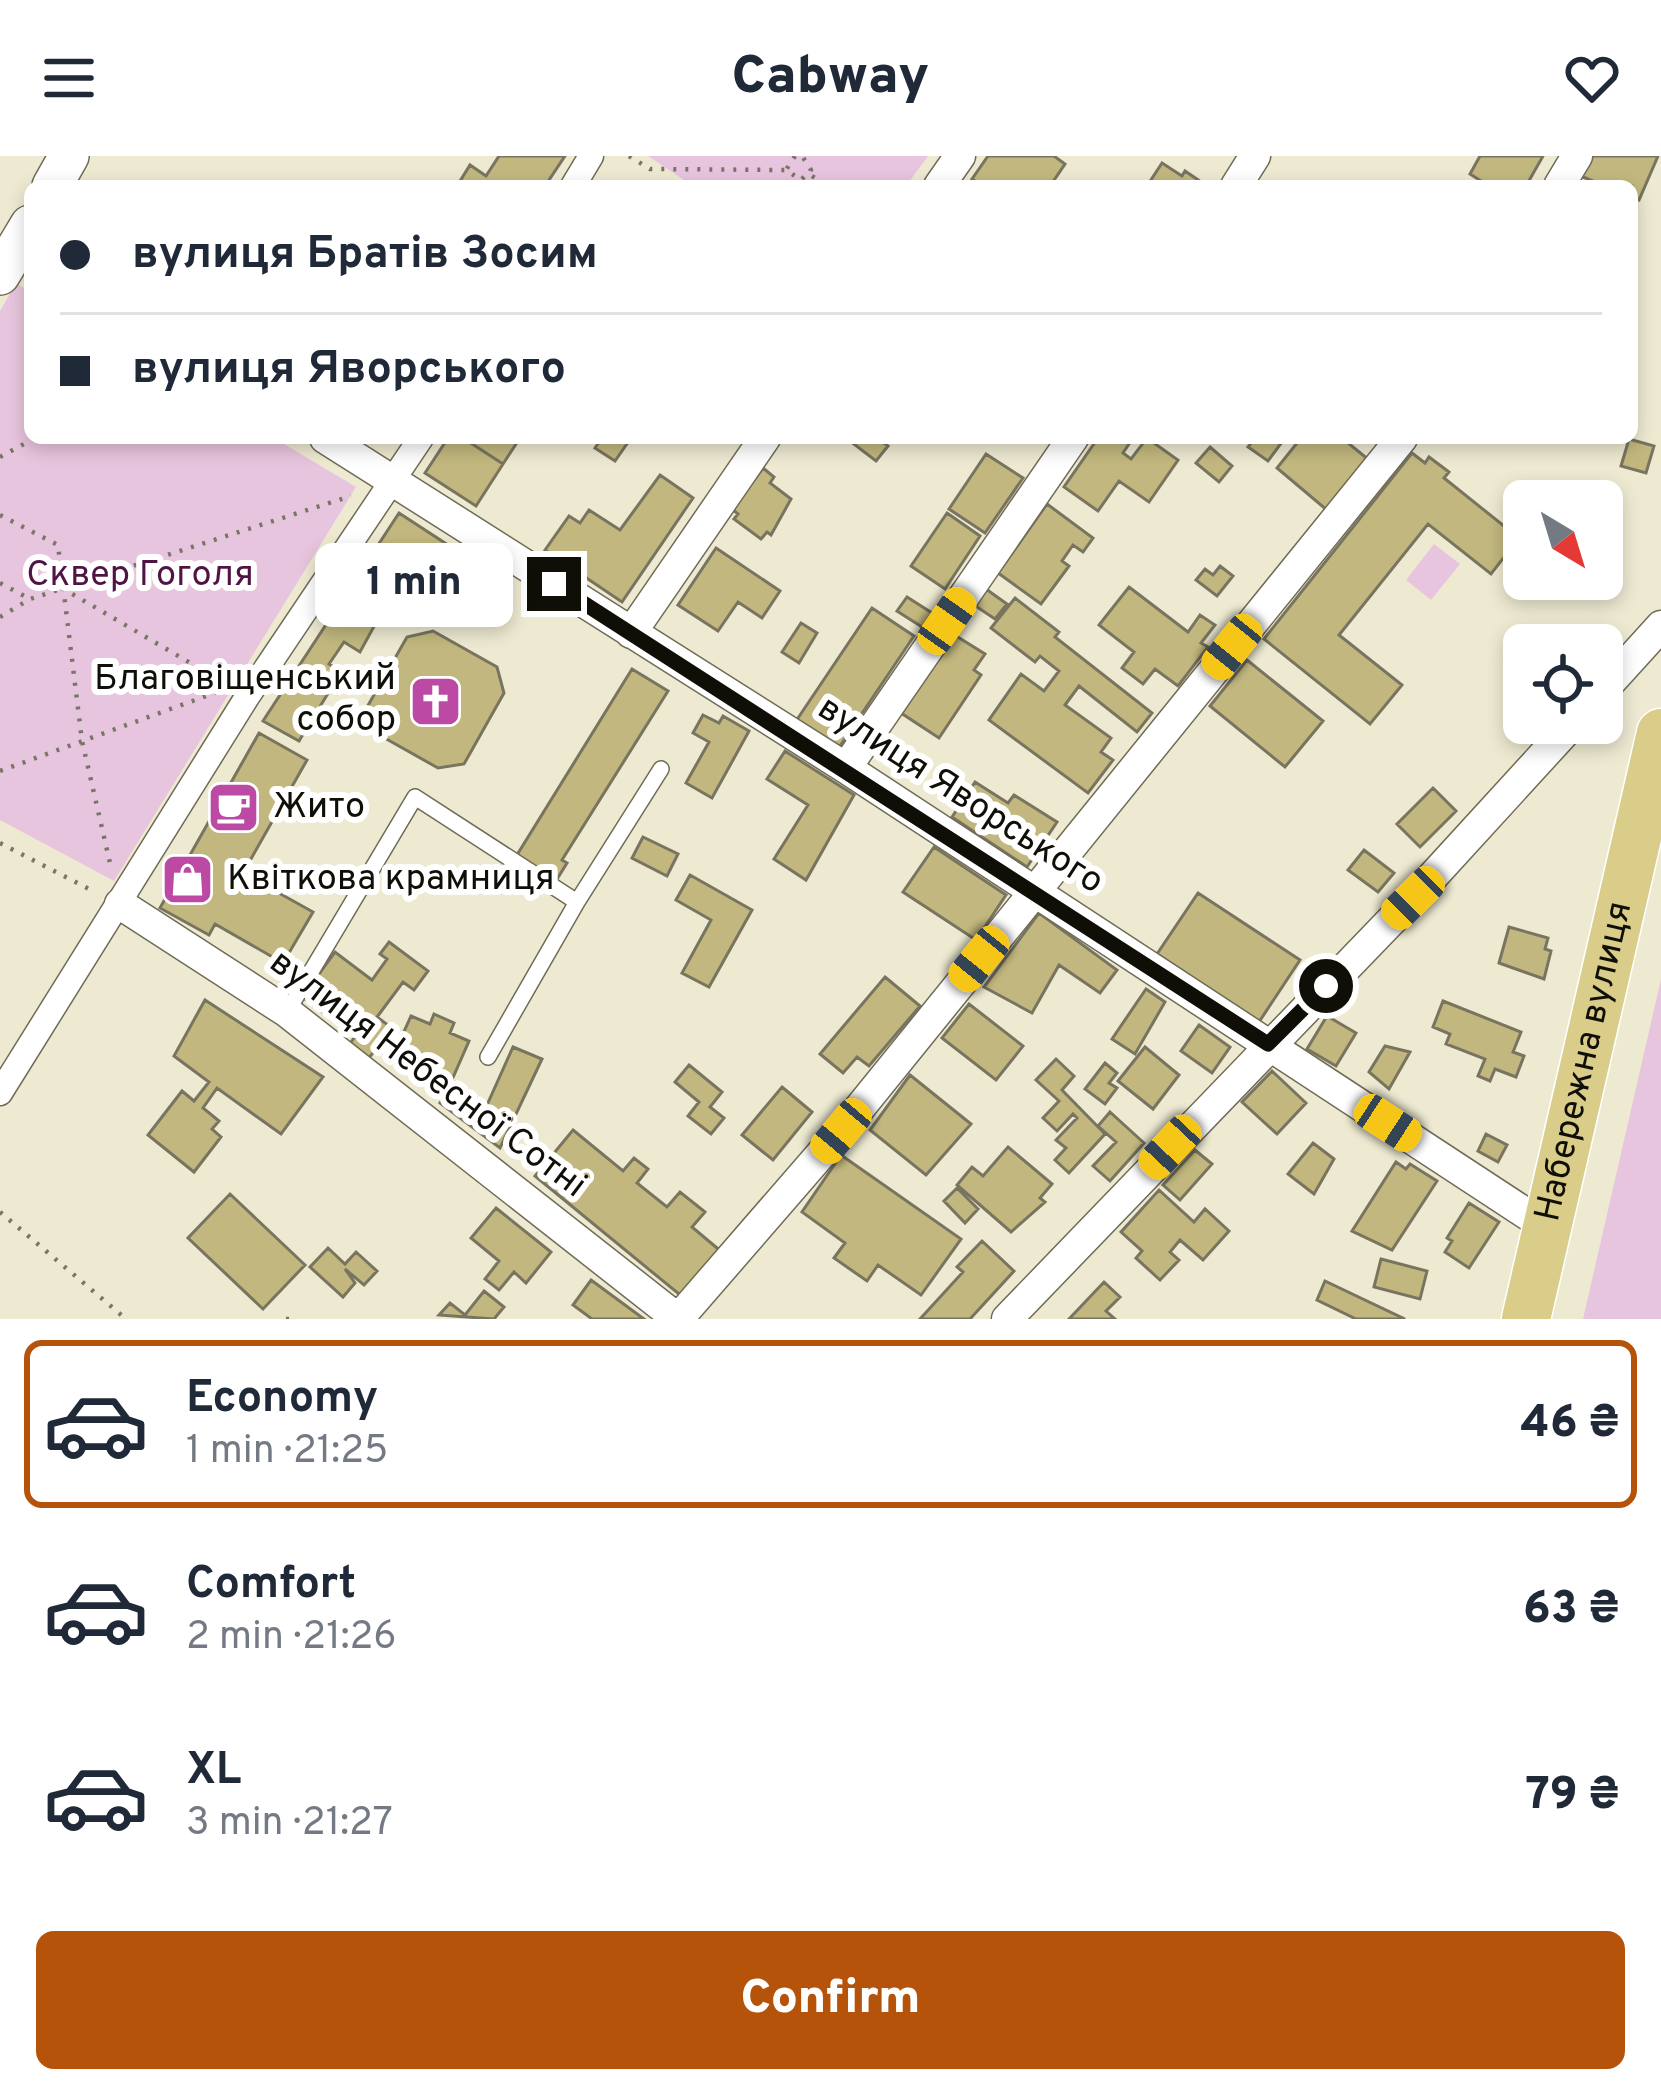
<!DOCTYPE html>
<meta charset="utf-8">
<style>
:root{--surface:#fff;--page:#f6f6f7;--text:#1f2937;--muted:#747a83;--line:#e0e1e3;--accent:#b45309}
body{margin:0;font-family:Overpass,sans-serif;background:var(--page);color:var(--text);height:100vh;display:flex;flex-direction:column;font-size:45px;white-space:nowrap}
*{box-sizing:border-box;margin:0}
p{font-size:39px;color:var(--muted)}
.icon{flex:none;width:66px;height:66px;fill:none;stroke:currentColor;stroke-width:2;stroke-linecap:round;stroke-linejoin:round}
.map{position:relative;height:1163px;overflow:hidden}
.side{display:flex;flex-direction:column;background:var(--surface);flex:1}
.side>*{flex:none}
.guide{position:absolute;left:24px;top:24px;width:1614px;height:264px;border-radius:18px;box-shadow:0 6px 18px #0003;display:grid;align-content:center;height:264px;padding:0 36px;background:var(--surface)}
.needle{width:78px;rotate:142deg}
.fabs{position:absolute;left:1503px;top:324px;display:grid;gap:24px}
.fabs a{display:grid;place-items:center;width:120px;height:120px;border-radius:18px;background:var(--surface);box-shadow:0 6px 18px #0003;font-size:60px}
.end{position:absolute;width:54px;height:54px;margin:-27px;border:15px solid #100f07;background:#fff;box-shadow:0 0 0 6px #fff}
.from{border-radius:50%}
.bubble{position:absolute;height:84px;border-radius:18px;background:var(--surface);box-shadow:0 6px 18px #0003;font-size:39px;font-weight:800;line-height:84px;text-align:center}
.car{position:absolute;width:36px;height:72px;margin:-36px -18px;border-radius:15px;box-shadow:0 0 9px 3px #0007;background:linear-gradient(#f5c518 24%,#345 0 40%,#f5c518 0 76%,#345 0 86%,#f5c518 0)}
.guide b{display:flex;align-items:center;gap:42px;height:114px;font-size:45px}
.guide b+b{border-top:3px solid var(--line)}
.guide i{width:30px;height:30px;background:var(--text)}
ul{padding:21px 0 0;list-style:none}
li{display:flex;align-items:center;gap:36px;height:168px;margin:0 24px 18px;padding:0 12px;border:6px solid transparent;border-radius:18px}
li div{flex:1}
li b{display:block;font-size:45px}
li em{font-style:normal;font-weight:800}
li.active{border-color:var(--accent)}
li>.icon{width:108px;height:108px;stroke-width:1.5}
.button{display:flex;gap:24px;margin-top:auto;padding:24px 36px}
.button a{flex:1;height:138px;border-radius:18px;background:var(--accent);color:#fff;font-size:48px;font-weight:800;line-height:138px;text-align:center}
header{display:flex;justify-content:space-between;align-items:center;height:156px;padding:0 36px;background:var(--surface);font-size:54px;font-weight:800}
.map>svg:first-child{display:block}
</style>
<header><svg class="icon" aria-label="menu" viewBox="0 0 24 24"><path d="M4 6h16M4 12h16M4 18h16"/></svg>Cabway<svg class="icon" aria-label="heart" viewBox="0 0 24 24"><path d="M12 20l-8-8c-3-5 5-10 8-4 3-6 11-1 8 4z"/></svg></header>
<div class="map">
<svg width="1661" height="1163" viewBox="0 0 1661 1163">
<rect width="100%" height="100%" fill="#eeead2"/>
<path fill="#e8c5de" d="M648 0H928L906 30H693Z
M16 127 30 136V282H274L356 331 114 725 0 664V155Z
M1434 388 1460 408 1431 444 1406 424Z
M1661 823V1163H1583Z"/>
<path fill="#c2b87f" stroke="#78745f" stroke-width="3" d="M499 0H565L545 30H457L470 9 486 20Z
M988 0H1054L1065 8 1050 30H983L972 23Z
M1480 0H1543L1526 30H1489L1470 18Z
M1590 0H1658L1639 44 1632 41V30H1605L1578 19Z
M1162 7 1182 20 1185 15 1207 30H1147Z
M448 282H463L503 308 476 350 425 317Z
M463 282H520L503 308Z
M602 282H631L615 305 595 292Z
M846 282H877L888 290 876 305Z
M1098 282H1133L1123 297 1131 303 1147 282 1178 304 1149 346 1119 325 1098 355 1064 331Z
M1255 282H1285L1268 305 1248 291Z
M1301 282H1342L1369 304 1328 355 1277 312Z
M1629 283 1654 290 1646 317 1621 310Z
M1210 291 1232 310 1219 326 1196 307Z
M1412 297 1425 307 1429 301 1449 316 1444 322 1519 382 1491 418 1428 368 1339 479 1402 529 1370 568 1264 483Z
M986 298 1023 322 985 377 949 353Z
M763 312 774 321 770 327 791 343 771 379 767 376 761 383 734 363 738 358 732 353Z
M660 319 693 342 622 446 545 394 569 360 580 367 589 354 620 374Z
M1047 348 1093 382 1083 396 1073 389 1062 405 1069 410 1041 448 998 417Z
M399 357 448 389 426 424 413 415 399 436 395 432 360 496 344 486 329 508 341 516 299 585 263 565Z
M947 357 980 380 945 433 911 410Z
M716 392 780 435 762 462 738 446 718 475 678 449Z
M1220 410 1233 420 1217 440 1196 424 1205 413 1213 419Z
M1129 431 1188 476 1200 459 1215 469 1201 487 1208 491 1178 530 1155 513 1143 528 1122 512 1134 496 1099 469Z
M986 433 1007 448 995 463 974 449Z
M907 441 932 457 922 471 897 455Z
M1015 442 1059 476 1055 481 1152 557 1137 576 1079 530 1065 549 1111 582 1101 596 1113 604 1088 637 989 564 1021 518 1044 535 1059 515 1040 500 1035 506 991 472Z
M872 452 914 480 838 593 796 565Z
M801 467 817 477 799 507 782 496Z
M433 475 497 511 504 537 464 608 438 612 374 576 366 553 407 481Z
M953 478 985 498 974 514 981 519 939 582 901 557Z
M1247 504 1323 565 1285 611 1210 550Z
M632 513 668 535 562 704 567 707 554 728 517 699Z
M703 559 719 567 723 560 749 575 712 642 686 627 709 586 693 577Z
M259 577 307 604 243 717 313 756 283 807 215 768 209 779 160 752Z
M785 595 854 639 806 724 774 703 808 649 767 623Z
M975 626 1008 647 1014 639 1057 666 1027 711 952 661Z
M1433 632 1456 655 1420 691 1397 668Z
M643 681 678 698 667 720 632 702Z
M934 691 1006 739 976 784 903 736Z
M1364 694 1394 717 1378 736 1348 714Z
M690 719 752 754 709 831 682 817 711 764 676 744Z
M1198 737 1300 804 1259 866 1157 798Z
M1039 757 1117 814 1100 837 1059 809 1032 857 984 831Z
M1509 771 1548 782 1545 793 1551 795 1544 823 1499 807Z
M389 786 428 815 414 834 403 826 377 861 392 872 369 902 350 888 355 880 302 841 335 796 372 824 387 803 380 798Z
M885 821 920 850 869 910 857 901 843 917 820 898Z
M1146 833 1165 846 1135 898 1112 883Z
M205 844 323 921 281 978 217 932 203 952 219 965 212 973 221 981 194 1016 148 979 182 935 194 945 209 926 174 900Z
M1443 845 1521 876 1513 896 1524 900 1516 921 1495 913 1490 925 1478 920 1485 903 1446 888 1450 878 1433 871Z
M969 848 1023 890 996 924 942 882Z
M434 858 454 867 450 877 469 885 451 926 393 900 411 860 430 868Z
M1327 860 1356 877 1336 910 1307 893Z
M1199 869 1230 891 1212 917 1181 895Z
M1385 890 1410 896 1389 933 1369 916Z
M513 891 542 903 500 992 440 947 455 926 487 949Z
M1145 891 1179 919 1153 953 1118 925Z
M1056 903 1074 920 1062 934 1105 978 1069 1017 1055 1004 1066 992 1056 984 1077 962 1073 958 1057 975 1043 962 1059 945 1036 924Z
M1105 907 1117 917 1109 927 1117 932 1105 948 1085 933Z
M689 909 722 936 710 951 724 962 711 978 688 960 699 946 675 926Z
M1272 915 1306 947 1277 978 1242 946Z
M910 919 971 968 926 1019 870 974Z
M782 931 812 956 773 1004 742 979Z
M1110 956 1144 987 1110 1025 1093 1010 1116 986 1098 970Z
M573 974 623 1015 634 1002 648 1013 637 1027 667 1051 680 1036 705 1056 692 1071 723 1097 685 1143 535 1020Z
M1486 978 1507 989 1498 1006 1478 995Z
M1313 987 1334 1003 1314 1038 1288 1018Z
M1008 991 1052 1028 1040 1042 1045 1046 1011 1076 957 1029 972 1011 983 1020Z
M1195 994 1212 1008 1180 1044 1163 1029Z
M841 999 961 1083 921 1139 878 1109 867 1125 834 1102 845 1087 802 1056Z
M1396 1006 1406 1013 1410 1008 1437 1025 1392 1094 1352 1075Z
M957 1032 978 1053 965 1067 944 1045Z
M1159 1034 1194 1066 1205 1053 1229 1075 1203 1104 1180 1084 1170 1096 1179 1104 1160 1124 1136 1102 1142 1095 1121 1076Z
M230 1038 305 1109 263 1153 188 1082Z
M1469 1047 1499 1066 1469 1112 1445 1096 1452 1085 1447 1082Z
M496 1052 551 1096 526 1127 514 1116 499 1134 485 1123 499 1105 471 1082Z
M982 1085 1014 1115 970 1163H920L963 1116 957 1111Z
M328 1092 345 1108 356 1096 377 1115 364 1129 345 1113 355 1127 343 1141 310 1111Z
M1381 1103 1427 1115 1420 1143 1374 1131Z
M591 1124 644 1163H592L573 1149Z
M1325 1125 1405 1163H1356L1317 1144Z
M1104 1126 1120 1141 1106 1155 1115 1163H1069Z
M484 1135 504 1151 494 1163 439 1159 450 1147 465 1159Z"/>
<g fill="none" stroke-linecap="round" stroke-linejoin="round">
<defs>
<path id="service" d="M287 856 415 641 577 746 661 613
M488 901 577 746"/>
<path id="pedestrian" d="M573 30 591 0
M0 937 247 541 421 282"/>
<path id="minor" d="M939 30 960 0
M1236 30 1255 0
M1559 30 1577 0
M325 282 846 612 1548 1072
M631 477 765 282
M1602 535 1661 470
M846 612 1073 282
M120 748 287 856 678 1163 841 975 1402 282
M1007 1163 1413 742 1573 567"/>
<path id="tertiary" d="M52 30 69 0
M0 119 30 69"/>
<g id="primary">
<path id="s1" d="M1526 1163 1661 577"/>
</g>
</defs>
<use href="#service" stroke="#6f6b56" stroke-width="18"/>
<use href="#pedestrian" stroke="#6f6b56" stroke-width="27"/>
<use href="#minor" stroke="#6f6b56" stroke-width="33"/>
<use href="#tertiary" stroke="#6f6b56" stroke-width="42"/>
<use href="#primary" stroke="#fff" stroke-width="51"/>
<path stroke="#797667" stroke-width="4.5" stroke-dasharray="3 9" stroke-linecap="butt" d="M629 0 650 13 786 14
M795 0 786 14 801 24 811 14 802 0
M812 20 827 30
M0 301 35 282
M0 359 58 389 82 585 110 707
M0 427 30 443
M62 432 228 529
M0 461 30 443 351 340
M0 615 220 535
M0 687 93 735
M0 1056 126 1163
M286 1163H293"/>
<use href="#service" stroke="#fff" stroke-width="15"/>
<use href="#pedestrian" stroke="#fff" stroke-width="24"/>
<use href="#minor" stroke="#fff" stroke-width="30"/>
<use href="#tertiary" stroke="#fff" stroke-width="39"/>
<use href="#primary" stroke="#d9cd89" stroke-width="48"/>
</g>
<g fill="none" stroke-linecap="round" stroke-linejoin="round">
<path stroke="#100f07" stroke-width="15" d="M554 428 1268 888 1326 830"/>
</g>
<defs>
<symbol id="church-square" viewBox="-11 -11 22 22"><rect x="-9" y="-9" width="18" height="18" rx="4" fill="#bc49a3" stroke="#fff"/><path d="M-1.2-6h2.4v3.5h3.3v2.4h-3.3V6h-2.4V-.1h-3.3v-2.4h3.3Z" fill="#fff"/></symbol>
<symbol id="cafe-square" viewBox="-11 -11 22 22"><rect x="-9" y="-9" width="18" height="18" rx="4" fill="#bc49a3" stroke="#fff"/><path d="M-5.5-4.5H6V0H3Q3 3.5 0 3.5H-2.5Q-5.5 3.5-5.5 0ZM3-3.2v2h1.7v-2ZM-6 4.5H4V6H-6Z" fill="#fff"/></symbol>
<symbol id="shop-square" viewBox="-11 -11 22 22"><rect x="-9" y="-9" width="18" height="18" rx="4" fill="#bc49a3" stroke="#fff"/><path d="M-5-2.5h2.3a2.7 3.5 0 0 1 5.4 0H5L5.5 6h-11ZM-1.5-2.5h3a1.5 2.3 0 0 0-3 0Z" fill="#fff"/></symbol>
</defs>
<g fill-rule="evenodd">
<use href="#church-square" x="406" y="516" width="59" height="59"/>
<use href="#cafe-square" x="204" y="622" width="59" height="59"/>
<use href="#shop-square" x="158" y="694" width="59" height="59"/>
</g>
<g text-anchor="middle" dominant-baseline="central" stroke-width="12" stroke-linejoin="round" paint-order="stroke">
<g font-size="36" fill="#4f1443" stroke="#fff">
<text x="140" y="420">Сквер Гоголя</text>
</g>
<g font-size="36" fill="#100f07" stroke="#fff" text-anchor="start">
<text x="396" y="524" text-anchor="end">Благовіщенський<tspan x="396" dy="41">собор</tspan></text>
<text x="273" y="652">Жито</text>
<text x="227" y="724">Квіткова крамниця</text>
</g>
<g font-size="36" fill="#100f07" stroke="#fff">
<text transform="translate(960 640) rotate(33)">вулиця Яворського</text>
<text stroke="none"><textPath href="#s1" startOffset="264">Набережна вулиця</textPath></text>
<text transform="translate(427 919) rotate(37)">вулиця Небесної Сотні</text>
</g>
</g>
</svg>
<div class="fabs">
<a><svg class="needle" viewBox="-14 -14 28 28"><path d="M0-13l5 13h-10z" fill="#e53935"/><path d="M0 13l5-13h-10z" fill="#747a83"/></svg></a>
<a><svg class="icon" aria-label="locate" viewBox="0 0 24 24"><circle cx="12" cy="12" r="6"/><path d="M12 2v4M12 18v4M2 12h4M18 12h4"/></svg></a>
</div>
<i class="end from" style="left:1326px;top:830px"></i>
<i class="end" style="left:554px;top:428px"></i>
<div class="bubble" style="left:315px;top:387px;width:198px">1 min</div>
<i class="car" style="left:947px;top:465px;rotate:35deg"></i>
<i class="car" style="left:1232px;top:491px;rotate:219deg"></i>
<i class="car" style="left:1413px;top:742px;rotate:225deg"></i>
<i class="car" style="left:979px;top:803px;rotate:219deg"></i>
<i class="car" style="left:1388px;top:967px;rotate:123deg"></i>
<i class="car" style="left:841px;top:975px;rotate:220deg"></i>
<i class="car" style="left:1170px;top:991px;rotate:223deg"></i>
<div class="guide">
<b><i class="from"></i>вулиця Братів Зосим</b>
<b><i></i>вулиця Яворського</b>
</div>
</div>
<section class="side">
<ul>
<li class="active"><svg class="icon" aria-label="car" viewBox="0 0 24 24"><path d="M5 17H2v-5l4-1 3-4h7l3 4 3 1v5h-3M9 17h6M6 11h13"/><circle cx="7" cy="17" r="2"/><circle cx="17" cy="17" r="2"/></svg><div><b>Economy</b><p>1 min · 21:25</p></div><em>46 ₴</em></li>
<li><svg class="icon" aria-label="car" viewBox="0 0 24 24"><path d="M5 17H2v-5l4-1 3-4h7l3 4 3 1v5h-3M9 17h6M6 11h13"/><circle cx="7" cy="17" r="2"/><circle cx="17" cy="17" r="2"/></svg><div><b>Comfort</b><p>2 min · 21:26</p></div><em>63 ₴</em></li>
<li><svg class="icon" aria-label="car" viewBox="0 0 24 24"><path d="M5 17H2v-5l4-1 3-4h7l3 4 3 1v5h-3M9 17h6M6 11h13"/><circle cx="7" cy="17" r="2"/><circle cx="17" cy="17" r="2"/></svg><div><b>XL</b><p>3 min · 21:27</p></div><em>79 ₴</em></li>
</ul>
<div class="button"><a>Confirm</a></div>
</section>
